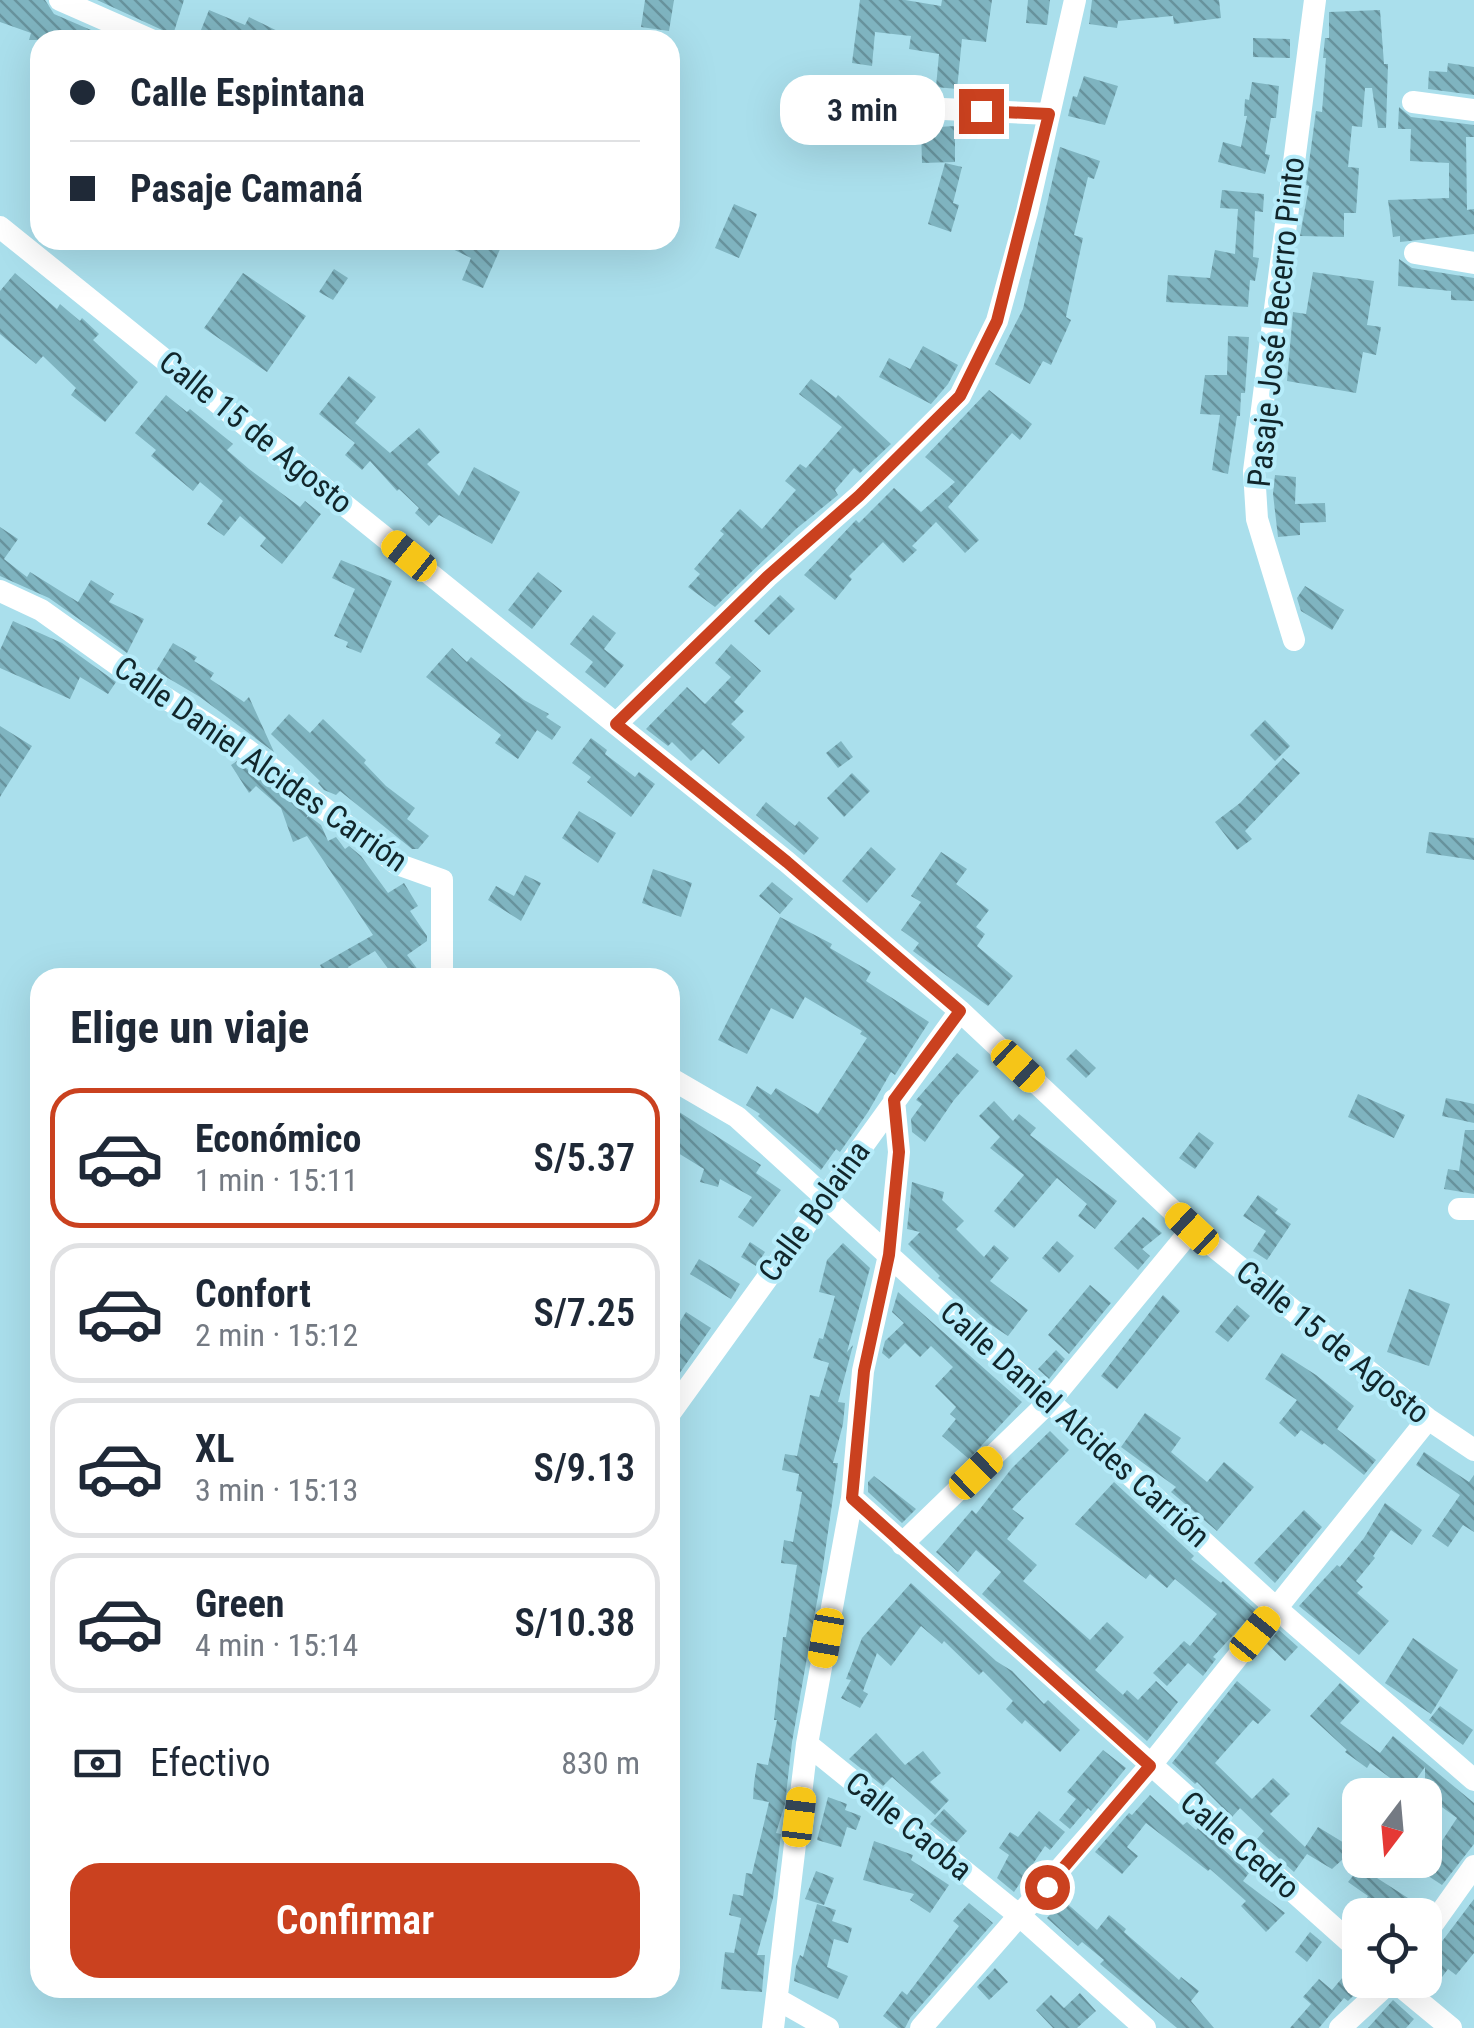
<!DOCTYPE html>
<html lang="es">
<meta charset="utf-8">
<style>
:root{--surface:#fff;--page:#f2f2f3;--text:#1f2937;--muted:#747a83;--line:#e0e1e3;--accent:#ca411f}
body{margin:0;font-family:"Roboto Condensed",sans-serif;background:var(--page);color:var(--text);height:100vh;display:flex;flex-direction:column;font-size:38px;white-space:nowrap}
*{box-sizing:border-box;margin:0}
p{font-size:32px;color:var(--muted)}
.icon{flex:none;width:55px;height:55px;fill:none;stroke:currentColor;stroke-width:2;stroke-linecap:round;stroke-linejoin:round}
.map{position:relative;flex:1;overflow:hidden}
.panel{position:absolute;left:30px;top:968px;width:650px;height:1030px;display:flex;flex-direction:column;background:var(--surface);border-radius:30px;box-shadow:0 10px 40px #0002}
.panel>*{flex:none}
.hud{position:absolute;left:30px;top:30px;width:650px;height:220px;border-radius:30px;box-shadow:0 10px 40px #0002;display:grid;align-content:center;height:220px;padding:0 40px;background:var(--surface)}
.needle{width:65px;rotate:196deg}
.tools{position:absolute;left:1342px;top:1778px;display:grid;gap:20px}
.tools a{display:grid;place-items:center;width:100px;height:100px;border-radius:20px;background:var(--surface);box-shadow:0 10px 40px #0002;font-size:50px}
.end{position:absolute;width:45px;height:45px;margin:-22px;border:12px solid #ca411f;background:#fff;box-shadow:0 0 0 5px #fff}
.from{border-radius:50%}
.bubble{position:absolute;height:70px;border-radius:30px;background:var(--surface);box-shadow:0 10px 40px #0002;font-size:32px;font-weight:600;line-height:70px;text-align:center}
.car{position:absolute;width:30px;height:60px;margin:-30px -15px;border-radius:12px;box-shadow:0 0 8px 2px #0007;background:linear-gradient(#f5c518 24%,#345 0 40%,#f5c518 0 76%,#345 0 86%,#f5c518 0)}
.hud b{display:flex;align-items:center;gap:35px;height:95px;font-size:38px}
.hud b+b{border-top:2px solid var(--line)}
.hud i{width:25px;height:25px;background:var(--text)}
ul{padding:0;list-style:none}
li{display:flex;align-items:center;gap:30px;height:140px;margin:0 20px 15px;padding:0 20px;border:5px solid var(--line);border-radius:30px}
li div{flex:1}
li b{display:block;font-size:38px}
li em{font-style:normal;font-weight:600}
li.current{border-color:var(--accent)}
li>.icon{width:90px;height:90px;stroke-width:1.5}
h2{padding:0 40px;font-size:45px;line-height:120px}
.pay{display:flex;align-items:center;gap:25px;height:110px;padding:0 40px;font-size:38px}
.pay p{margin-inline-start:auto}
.action{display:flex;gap:20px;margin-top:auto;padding:20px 40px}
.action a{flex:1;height:115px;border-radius:30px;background:var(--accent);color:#fff;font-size:40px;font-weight:600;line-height:115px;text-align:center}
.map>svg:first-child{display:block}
</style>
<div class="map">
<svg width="1474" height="2028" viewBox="0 0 1474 2028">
<defs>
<pattern id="building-back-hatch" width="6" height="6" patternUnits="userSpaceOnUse" patternTransform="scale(2.5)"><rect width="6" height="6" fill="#7fb4c0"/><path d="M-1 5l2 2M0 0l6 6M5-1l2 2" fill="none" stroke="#67929c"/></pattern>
</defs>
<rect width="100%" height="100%" fill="#aadfec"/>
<path fill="url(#building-back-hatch)" d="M0 0H45L54 14 114 40H29L31 33 0 22Z
M97 0H184L173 35Z
M645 0H674L669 31 641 27Z
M860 0H905L941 6 942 0H992L986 42 962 39 957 89 936 87 939 54 909 49 911 36 875 32 872 66 852 63Z
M1028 0H1050L1047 25 1026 23Z
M1092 0H1219L1221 18 1174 24 1173 16 1118 21 1117 28 1089 24Z
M209 10 245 25 249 17 296 40H197Z
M1380 10 1384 64H1388L1386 128H1378L1372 88H1365L1362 127 1352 126 1348 167 1359 168 1356 213H1344V237L1300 236 1309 186 1306 185 1316 111 1322 112 1326 58H1323L1325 38H1329V12Z
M1253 38 1290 39V58L1253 57Z
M1448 63 1474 67V95L1428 89 1429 71 1447 72Z
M1084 76 1118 86 1105 125 1068 116 1073 96 1077 97Z
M1252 82 1279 86 1276 118H1271L1265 154 1270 155 1265 174 1218 162 1223 142 1241 147 1247 116H1244L1245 99 1249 100Z
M1399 107 1411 117 1474 125V137H1466L1467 210 1474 209V234L1400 242V236L1393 237 1388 200 1449 198V163L1410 161 1411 129H1398Z
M955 126V162L922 163 921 128Z
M1060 147 1100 161 1094 179 1088 177 1074 235 1083 238 1066 317 1071 320 1051 365 1043 361 1030 384 995 364 1023 309Z
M945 163 962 167 953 203 959 205 951 232 928 224Z
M1222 190 1264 194 1263 212 1255 211 1253 257 1259 258 1255 281 1250 280 1248 307 1166 302 1168 275 1210 278 1215 250 1235 254 1238 209 1220 208Z
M734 204 757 214 739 258 715 248Z
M434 240H504L483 288 462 280 471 258Z
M1399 259 1412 268 1474 278V301L1451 300V291L1398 286Z
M334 269 348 278 333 300 319 292Z
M1313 272 1374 281 1367 325 1381 327 1376 355 1363 352 1356 393 1287 381 1293 312 1306 314Z
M15 273 57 309 60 304 80 321 82 318 99 334 93 340 138 382 105 422 71 395 76 388 43 356 36 364 0 334V291Z
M243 273 306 316 267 372 204 328Z
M1228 336 1249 337 1245 393H1241L1240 416H1237L1228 474 1212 470 1220 415 1200 414 1205 375H1227Z
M923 346 958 365 948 384 931 404 879 377 889 358 910 369Z
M349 376 376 397 355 423 390 453 419 428 440 452 427 464 459 496 474 467 520 492 492 544 439 515 429 526 415 513 419 508 399 489 397 491 370 461 362 470 345 455 355 443 319 414Z
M811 379 836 398 838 395 891 444 860 473 854 468 835 490 838 495 796 529 715 607 688 587 700 574 694 569 724 534 720 531 740 509 762 529 796 490 785 481 800 464 806 468 842 427 799 394Z
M989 390 1032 424 1020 440 1012 433 948 507 979 540 965 553 936 522 912 546 917 550 903 563 883 542 849 576 852 579 835 600 804 575 856 520 859 523 894 488 921 512 955 482 925 457Z
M166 395 187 412 190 409 233 444 227 450 249 469 300 507 305 501 321 514 282 564 260 546 266 538 240 516 224 536 207 524 223 501 200 482 193 491 151 456 156 450 135 433Z
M1275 475 1296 477 1295 504 1325 503 1326 522 1300 523V535L1278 537 1273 494Z
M0 527 18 539 4 559 27 577 30 572 78 602 91 580 114 594 109 602 144 619 127 653 49 598 0 576Z
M341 560 392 581 361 653 346 647 348 642 334 636 355 589 332 578Z
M538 572 562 591 532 629 508 610Z
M1305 586 1344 610 1332 630 1301 611 1297 598Z
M780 595 795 609 769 635 754 621Z
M593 615 616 633 604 649 624 665 605 688 585 672 593 662 570 644Z
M13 621 62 643 116 682 108 694 80 677 70 699 0 668V650Z
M173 643 197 657 194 661 214 673 210 679 244 702 249 697 274 752 200 697 156 671Z
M731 644 761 671 734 702 744 711 731 724 745 737 719 764 703 749 691 761 672 742 668 746 646 729 687 687 705 704 731 677 715 663Z
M452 648 467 662 471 657 524 700 549 714 546 717 561 727 552 740 537 730 518 759 495 743 501 735 426 677Z
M289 714 310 733 323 719 366 760 364 763 386 786 415 808 407 819 429 836 418 849H412L340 791 336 795 324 790 318 783 320 781 271 734Z
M1265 720 1290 746 1275 761 1250 735Z
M0 726 32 746 0 797Z
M591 738 607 750 605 754 635 777 639 772 655 784 631 817 587 782 591 777 572 763Z
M841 741 853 757 838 768 826 753Z
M1283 758 1300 773 1245 831 1252 839 1237 850 1215 822 1240 803Z
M237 761 308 815 306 818 309 816 321 825 328 841 336 837 345 849 349 846 361 856 388 893 404 883 418 906 410 911 427 936V941L407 955 424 978H395L375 951 348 967 354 978H327L320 965 373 935 307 836 293 842 281 808 256 786 249 793 231 765Z
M852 773 870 791 844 817 827 798Z
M766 802 795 826 799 821 819 838 804 855 756 815Z
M579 811 616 833 598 863 562 838Z
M1429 832 1474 838V860L1426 853Z
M871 847 896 869 867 903 842 881Z
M941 852 967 869 956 884 989 910 976 927 985 934 977 946 1013 976 988 1006 913 951 919 943 901 930 921 902 911 896Z
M653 869 692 883 681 917 642 903Z
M525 875 541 883 521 921 488 900 496 886 514 896Z
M772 882 793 899 780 914 759 896Z
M780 917 832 944 830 948 871 972 866 981 929 1022 895 1075 891 1072 868 1112 840 1152 836 1149 821 1170 758 1116 760 1114 746 1105 757 1086 771 1095 776 1088 818 1114 867 1038 860 1034 862 1031 805 997 793 1019 771 1008 747 1054 718 1040Z
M1076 1049 1096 1068 1086 1078 1066 1059Z
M957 1053 979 1071 954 1100 925 1142 912 1132 911 1119 922 1104 916 1100Z
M1358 1094 1405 1115 1394 1138 1348 1117Z
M1446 1098 1474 1104V1123L1442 1116Z
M994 1101 1013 1121 1019 1114 1036 1128 1030 1135 1117 1201 1095 1229 1078 1216 1087 1204 1057 1178 1014 1228 994 1211 1024 1175 990 1148 1000 1137 979 1116Z
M670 1106 761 1165 756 1173 781 1190 753 1227 738 1217 752 1197 720 1179 718 1187 700 1182 704 1169 670 1148Z
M1465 1130H1474V1194L1444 1189 1448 1169 1459 1171Z
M1199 1132 1214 1143 1195 1169 1179 1158Z
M912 1182 944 1192 942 1200 964 1221 956 1229 984 1257 994 1245 1009 1258 990 1281 1028 1310 1008 1336 987 1322 938 1278 940 1276 908 1244 920 1232 907 1229Z
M1258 1195 1278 1209 1275 1213 1291 1224 1267 1260 1253 1251 1266 1231 1243 1216Z
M1143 1217 1162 1233 1142 1249 1150 1256 1138 1270 1114 1248Z
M1057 1241 1074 1256 1059 1273 1042 1258Z
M750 1242 765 1252 756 1266 741 1257Z
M843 1243 870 1268 847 1352 853 1345 838 1402 845 1403 843 1424 833 1463H838L822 1573 792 1742 785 1804 776 1833 781 1834 773 1898 757 1955H765L762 1992 721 1989 725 1952 734 1953 741 1918 729 1915 733 1894 743 1896 746 1873 752 1874 769 1802 753 1799 754 1783 757 1763 768 1765 777 1720H774L783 1637H786L797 1565 781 1563 784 1540 793 1542 802 1492 796 1491 799 1474 782 1470 785 1454 797 1456 810 1395 819 1397 829 1363 813 1358 819 1338 823 1339 835 1296 819 1292 827 1260Z
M699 1259 740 1284 731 1299 690 1274Z
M1090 1285 1111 1303 1069 1354 1048 1335Z
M1409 1289 1450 1304 1429 1366 1387 1352Z
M898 1292 1022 1402 969 1459 942 1436 956 1419 950 1414 956 1407 935 1386 953 1367 931 1346 920 1357 905 1343 889 1359 882 1353 885 1341 904 1323 892 1312Z
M1163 1295 1180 1311 1117 1389 1101 1376Z
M1237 1305 1250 1316 1228 1342 1215 1332Z
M686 1312 711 1328 670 1387V1349L676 1340 671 1336Z
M1056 1350 1065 1359 1049 1379 1038 1369Z
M1282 1353 1316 1375 1354 1406 1337 1429 1376 1460 1364 1475 1324 1443 1322 1445 1301 1430 1295 1437 1279 1423 1297 1400 1265 1379Z
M1145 1413 1181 1438 1171 1452 1207 1482 1224 1462 1254 1487 1217 1531 1171 1492 1176 1487 1121 1447Z
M1050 1431 1069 1450 1012 1509 1024 1518 1007 1539 1037 1565 1023 1581 1090 1640 1107 1622 1124 1637 1095 1670 1123 1695 1127 1690 1138 1700 1156 1681 1178 1702 1147 1741 982 1594 1001 1572 976 1550 958 1572 936 1552 972 1510 976 1514 1012 1468Z
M1424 1452 1469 1482 1474 1475V1532L1463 1525 1448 1547 1432 1536 1460 1495 1416 1465Z
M874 1476 916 1509 902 1523 868 1492V1482Z
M1114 1482 1194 1556 1191 1559 1221 1583 1223 1581 1256 1610 1213 1657 1216 1659 1203 1676 1188 1663 1167 1686 1153 1673 1184 1641 1190 1646 1217 1614 1175 1579 1167 1588 1150 1574 1146 1579 1075 1524Z
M1385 1503 1422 1530 1412 1545 1391 1530 1373 1556 1375 1558 1356 1581 1363 1587 1357 1593 1389 1621 1359 1655 1299 1606 1337 1565 1340 1567 1364 1538Z
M1304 1510 1322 1527 1275 1583 1254 1563Z
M911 1583 996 1661 1012 1671 1044 1704 1048 1700 1080 1730 1060 1752 1025 1720 1022 1724 1006 1709 1013 1701 983 1671 979 1675 944 1641 942 1644 921 1626 891 1666 877 1653 863 1691 868 1694 860 1708 841 1698 851 1680 846 1679 862 1638Z
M1279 1630 1298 1647 1285 1661 1267 1644Z
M1413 1638 1458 1670 1431 1714 1385 1683Z
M1237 1681 1271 1710 1258 1724 1253 1720 1215 1763 1252 1799 1273 1778 1290 1794 1270 1814 1305 1847 1318 1827 1354 1849 1332 1869 1307 1854 1294 1872 1257 1839 1264 1831 1240 1808 1232 1817 1197 1782 1195 1784 1172 1763Z
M1340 1683 1360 1701 1340 1723 1380 1753 1393 1736 1474 1803V1844L1442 1885 1404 1860H1425V1842L1436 1850 1457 1818 1428 1797 1425 1800V1767L1408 1791 1370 1763 1367 1768 1345 1752 1347 1750 1310 1716Z
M1440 1706 1473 1730 1463 1745 1429 1720Z
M876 1733 905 1765 923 1751 941 1773 930 1782 949 1800 935 1815 892 1777 883 1786 849 1759Z
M1103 1750 1126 1768 1091 1811 1088 1808 1070 1829 1059 1820 1076 1799 1067 1792Z
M1150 1795 1183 1825 1187 1822 1196 1830 1199 1827 1249 1873 1243 1881 1285 1913 1266 1932 1241 1906 1246 1901 1210 1869 1208 1871 1146 1823 1127 1847 1138 1856 1122 1874 1095 1852 1129 1813 1132 1815Z
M828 1797 847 1804 845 1810 861 1816 856 1830 847 1827 841 1847 817 1840Z
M944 1809 967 1831 955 1844 930 1824Z
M1039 1811 1065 1832 1050 1850 1045 1846 1014 1892 997 1878 1009 1855 999 1848 1010 1832 1018 1837Z
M874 1841 913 1855 911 1860 949 1885 930 1913 910 1900 914 1894 863 1880Z
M1360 1867 1425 1909 1421 1915H1357L1368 1896 1348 1882Z
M816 1871 834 1878 824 1905 805 1899Z
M1474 1899V1953L1456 1975 1448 1969 1431 1992 1425 1987V1964Z
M1063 1900 1097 1930 1109 1915 1126 1929 1124 1932 1179 1980 1181 1977 1199 1991 1191 2001 1214 2028H1177L1100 1964 1104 1960 1082 1942 1078 1946 1047 1918Z
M969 1903 993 1923 910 2018 905 2028H898L883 2016 902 1991 907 1995 959 1926 953 1921Z
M817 1904 836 1910 832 1921 852 1928 848 1943 834 1939 827 1967 848 1976 838 1999 794 1981 796 1966 800 1955 803 1957Z
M1310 1932 1322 1942 1307 1962 1295 1952Z
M995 1968 1008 1982 989 2000 977 1987Z
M1348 1971 1364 1985 1348 2001 1344 1998 1319 2028H1290L1311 2004 1303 1997 1319 1979 1332 1990Z
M1080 1993 1096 2011 1077 2028H1053L1036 2010 1051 1995 1064 2008Z
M1393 2000 1414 2019 1406 2028H1368Z"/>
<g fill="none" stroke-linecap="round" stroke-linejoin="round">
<path stroke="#fff" stroke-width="22" d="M60 0 151 40
M1413 102 1474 110
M879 106 1049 114
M0 227 787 862 960 1011 1192 1229 1428 1419 1474 1450
M1415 253 1474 263
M0 591 41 610 156 692 246 749 397 864 442 880V971L444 978
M1294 640 1257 519 1254 471 1315 0
M616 724 767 577 859 496 960 396 997 321 1027 212 1075 0
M670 1078 737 1117 1276 1608 1474 1780
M1459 1209H1474
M670 1413 960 1011
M852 1498 1360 1951
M902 1544 1050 1401 1192 1229
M807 1744 1021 1917 1145 2028
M1425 1935 1474 1866
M1393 1980 1451 2028
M777 1999 828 2028
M773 2028 807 1744 852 1498 863 1371 889 1255 899 1152 894 1100
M921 2028 1150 1766 1428 1419
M1340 2028 1392 1980"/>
</g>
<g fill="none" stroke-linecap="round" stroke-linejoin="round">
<path stroke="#ca411f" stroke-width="12" d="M981 111 1049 114 997 321 960 396 859 496 767 577 616 724 787 862 960 1011 894 1100 899 1152 889 1255 864 1371 852 1498 1150 1766 1047 1887"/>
</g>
<g text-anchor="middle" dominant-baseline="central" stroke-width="8" stroke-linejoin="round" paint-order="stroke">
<g font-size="32" fill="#11262b" stroke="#b6ecfa">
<text transform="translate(1276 322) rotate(-84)">Pasaje José Becerro Pinto</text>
<text transform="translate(256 432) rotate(39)">Calle 15 de Agosto</text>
<text transform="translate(261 764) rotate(35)">Calle Daniel Alcides Carrión</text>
<text transform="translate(814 1211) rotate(-54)">Calle Bolaina</text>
<text transform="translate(1333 1342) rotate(39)">Calle 15 de Agosto</text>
<text transform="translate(1075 1424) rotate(42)">Calle Daniel Alcides Carrión</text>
<text transform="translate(909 1826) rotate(39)">Calle Caoba</text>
<text transform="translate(1240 1845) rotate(41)">Calle Cedro</text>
</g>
</g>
</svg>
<div class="tools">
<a><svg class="needle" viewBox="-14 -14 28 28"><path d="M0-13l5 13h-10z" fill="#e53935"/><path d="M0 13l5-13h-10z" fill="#747a83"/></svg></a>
<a><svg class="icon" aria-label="locate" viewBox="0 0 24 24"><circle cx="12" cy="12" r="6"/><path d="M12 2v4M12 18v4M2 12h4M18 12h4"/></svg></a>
</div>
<i class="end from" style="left:1047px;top:1887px"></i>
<i class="end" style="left:981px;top:111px"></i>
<div class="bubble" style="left:780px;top:75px;width:165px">3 min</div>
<i class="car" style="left:409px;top:556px;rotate:309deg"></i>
<i class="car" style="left:1018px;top:1066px;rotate:133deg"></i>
<i class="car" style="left:1192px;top:1229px;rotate:313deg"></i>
<i class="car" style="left:976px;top:1473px;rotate:46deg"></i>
<i class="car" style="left:1255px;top:1634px;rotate:39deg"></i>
<i class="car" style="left:826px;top:1638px;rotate:190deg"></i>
<i class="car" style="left:799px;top:1817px;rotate:7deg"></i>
<div class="hud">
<b><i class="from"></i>Calle Espintana</b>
<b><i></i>Pasaje Camaná</b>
</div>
<section class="panel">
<h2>Elige un viaje</h2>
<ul>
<li class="current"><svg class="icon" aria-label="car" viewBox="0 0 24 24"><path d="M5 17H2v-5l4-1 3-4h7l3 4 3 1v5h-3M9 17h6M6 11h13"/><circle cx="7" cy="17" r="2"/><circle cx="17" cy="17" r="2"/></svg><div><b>Económico</b><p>1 min · 15:11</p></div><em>S/5.37</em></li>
<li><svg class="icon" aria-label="car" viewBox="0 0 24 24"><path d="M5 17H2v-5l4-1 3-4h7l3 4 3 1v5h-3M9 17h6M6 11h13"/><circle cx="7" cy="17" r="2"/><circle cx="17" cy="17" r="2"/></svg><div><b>Confort</b><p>2 min · 15:12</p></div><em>S/7.25</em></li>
<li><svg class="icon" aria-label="car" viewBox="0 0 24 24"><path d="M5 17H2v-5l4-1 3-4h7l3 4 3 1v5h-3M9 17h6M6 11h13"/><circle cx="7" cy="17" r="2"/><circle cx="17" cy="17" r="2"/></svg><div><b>XL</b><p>3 min · 15:13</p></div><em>S/9.13</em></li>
<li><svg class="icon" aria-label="car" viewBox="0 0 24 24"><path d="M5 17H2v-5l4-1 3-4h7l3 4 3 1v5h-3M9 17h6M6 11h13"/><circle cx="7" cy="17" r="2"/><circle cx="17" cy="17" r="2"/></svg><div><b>Green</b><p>4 min · 15:14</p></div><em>S/10.38</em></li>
</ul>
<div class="pay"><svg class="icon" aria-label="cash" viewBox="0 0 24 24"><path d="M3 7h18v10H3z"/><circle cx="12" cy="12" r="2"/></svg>Efectivo<p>830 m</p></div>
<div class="action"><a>Confirmar</a></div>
</section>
</div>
